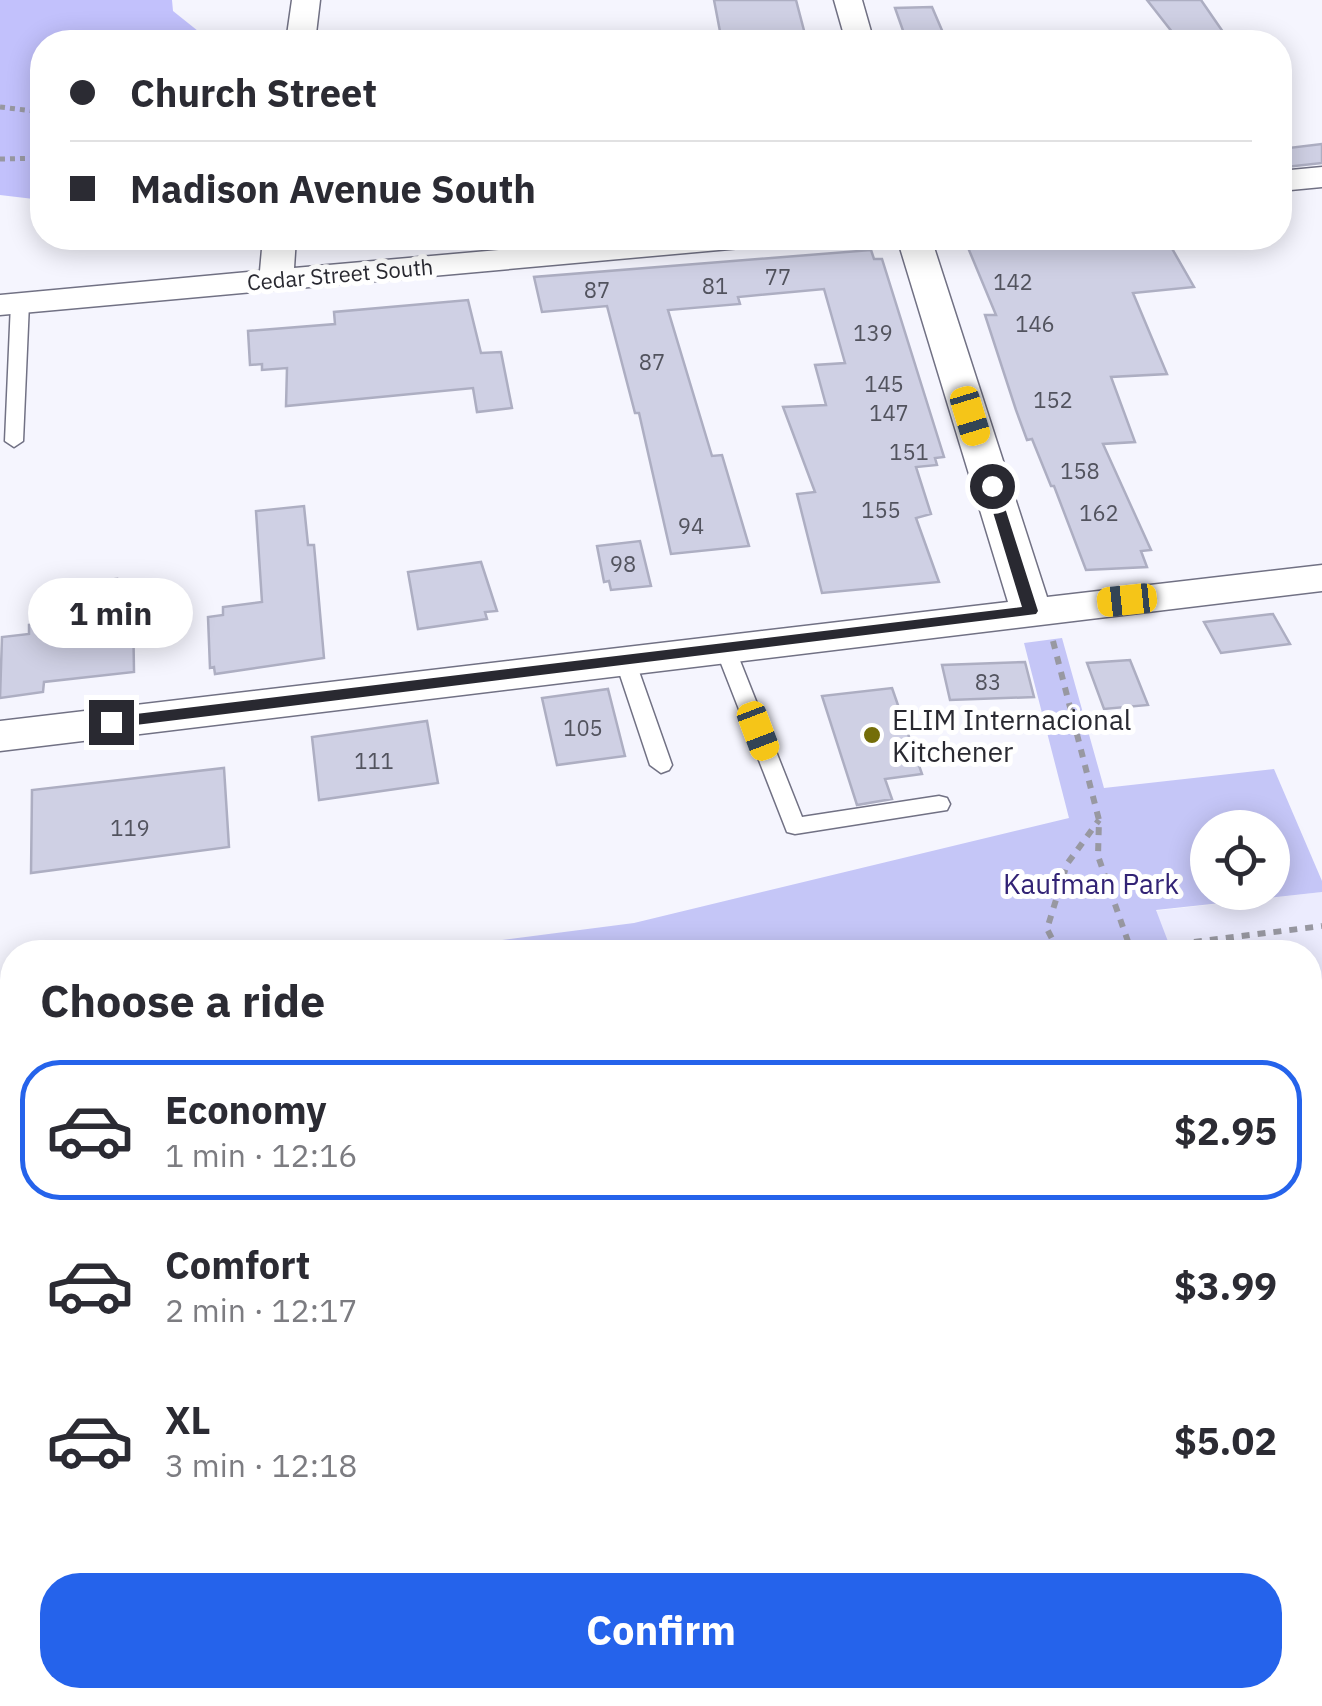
<!DOCTYPE html>
<meta charset="utf-8">
<style>
:root{--surface:#fff;--page:#f2f2f3;--text:#2b2b33;--muted:#7c7c81;--line:#e1e1e2;--accent:#2563eb}
body{margin:0;font-family:"IBM Plex Sans",sans-serif;background:var(--page);color:var(--text);height:100vh;display:flex;flex-direction:column;font-size:38px;white-space:nowrap}
*{box-sizing:border-box;margin:0}
p{font-size:32px;color:var(--muted)}
.icon{flex:none;width:55px;height:55px;fill:none;stroke:currentColor;stroke-width:2;stroke-linecap:round;stroke-linejoin:round}
.map{position:relative;flex:1;overflow:hidden}
.details{position:absolute;left:0px;top:940px;width:1322px;height:768px;display:flex;flex-direction:column;background:var(--surface);border-radius:40px 40px 0 0;box-shadow:0 5px 25px #0003}
.details>*{flex:none}
.top-card{position:absolute;left:30px;top:30px;width:1262px;height:220px;border-radius:40px;box-shadow:0 5px 25px #0003;display:grid;align-content:center;height:220px;padding:0 40px;background:var(--surface)}
.buttons{position:absolute;left:1190px;top:810px;display:grid;gap:20px}
.buttons a{display:grid;place-items:center;width:100px;height:100px;border-radius:50%;background:var(--surface);box-shadow:0 5px 25px #0003;font-size:50px}
.end{position:absolute;width:45px;height:45px;margin:-22px;border:12px solid #292931;background:#fff;box-shadow:0 0 0 5px #fff}
.from{border-radius:50%}
.bubble{position:absolute;height:70px;border-radius:35px;background:var(--surface);box-shadow:0 5px 25px #0003;font-size:32px;font-weight:700;line-height:70px;text-align:center}
.car{position:absolute;width:30px;height:60px;margin:-30px -15px;border-radius:12px;box-shadow:0 0 8px 2px #0007;background:linear-gradient(#f5c518 24%,#345 0 40%,#f5c518 0 76%,#345 0 86%,#f5c518 0)}
.top-card b{display:flex;align-items:center;gap:35px;height:95px;font-size:38px}
.top-card b+b{border-top:2px solid var(--line)}
.top-card i{width:25px;height:25px;background:var(--text)}
ul{padding:0;list-style:none}
li{display:flex;align-items:center;gap:30px;height:140px;margin:0 20px 15px;padding:0 20px;border:5px solid transparent;border-radius:40px}
li div{flex:1}
li b{display:block;font-size:38px}
li em{font-style:normal;font-weight:700}
li.current{border-color:var(--accent)}
li>.icon{width:90px;height:90px;stroke-width:1.5}
h2{padding:0 40px;font-size:45px;line-height:120px}
.primary-button{display:flex;gap:20px;margin-top:auto;padding:20px 40px}
.primary-button a{flex:1;height:115px;border-radius:40px;background:var(--accent);color:#fff;font-size:40px;font-weight:700;line-height:115px;text-align:center}
.map>svg:first-child{display:block}
</style>
<div class="map">
<svg width="1322" height="1706" viewBox="0 0 1322 1706">
<rect width="100%" height="100%" fill="#f5f5fe"/>
<path fill="#ececfe" d="M1322 892V1293L1312 1295 1310 952H1172L1155 911Z"/>
<path fill="#c5c6f7" fill-rule="evenodd" d="M1062 638 1104 788 1274 769 1322 881V892L1156 910 1172 952H408L634 923 1069 818 1024 643ZM1208 828H1272V892H1208Z
M12 1004V1695H1310V1291L1312 1295 1322 1293V1706H0V1005Z"/>
<path fill="#c2c1fc" d="M0 0H172L173 11 198 31 197 42H42V200L0 195Z"/>
<path fill="#cfd0e4" stroke="#adaec2" stroke-width="2.5" d="M714 0H796L807 42H722Z
M1147 0H1201L1230 42H1180Z
M932 7 947 42H907L895 8Z
M1322 144V163L1286 167 1280 160V149Z
M964 238H1166L1194 287 1133 293 1167 374 1111 377 1135 442 1103 444 1151 550 1141 551 1147 567 1086 570 1054 486H1051L1032 439 1027 440 1016 410 985 315H996Z
M871 250 874 259H882L944 457 935 458 937 465 916 467 931 514 916 518 939 582 822 593 797 494 815 492 783 407 826 405 815 365 845 363 824 289 738 297 740 304 668 310 712 456 722 455 749 546 671 554 639 413H635L607 306 542 312 534 277Z
M468 300 481 353 501 352 512 408 477 412 473 388 286 406 287 368 262 370V364L250 365 248 331 335 324 334 312Z
M304 506 308 545H314L324 658 215 674 214 667 210 668 208 617 223 615V607L262 602 256 511Z
M640 541 651 586 611 590 609 581 604 582 597 546Z
M481 562 497 611 485 612 487 619 418 629 408 572Z
M117 579V610L133 608 134 672 44 682 43 692 0 698 2 637 29 634V625L69 621V584Z
M1273 614 1290 644 1221 653 1204 622Z
M1130 660 1148 705 1104 709 1087 663Z
M1025 662 1034 697 950 700 942 665Z
M892 688 922 774 885 779 892 799 857 805 822 696Z
M608 689 625 756 557 765 542 698Z
M427 721 438 783 319 800 312 737Z
M224 768 229 847 31 873 32 790Z"/>
<g fill="none" stroke-linecap="round" stroke-linejoin="round">
<defs>
<path id="lane" d="M20 298 29 303 23 441 14 447 5 441 11 303Z
M725 641 735 648 802 817 939 796 947 798 950 804 947 810 795 834 787 832 715 648Z
M625 653 635 660 672 765 669 770 661 773 650 765 615 660Z"/>
<path id="street" d="M292 0H320L315 42H286Z
M834 0H862L874 42H846Z
M1322 167V187L1280 191V171Z
M263 238H296L294 268 636 238H758L753 245 741 248 0 315V295L260 271Z
M897 238H931L1047 597 1322 565V591L0 751V721L1008 602Z"/>
</defs>
<use href="#lane" stroke="#717184" stroke-width="3"/>
<use href="#street" stroke="#717184" stroke-width="3"/>
<path stroke="#9898a1" stroke-width="5" stroke-dasharray="5 5" stroke-linecap="butt" d="M0 107 42 112
M0 159 42 158"/>
<path stroke="#9898a1" stroke-width="6" stroke-dasharray="8 8" stroke-linecap="butt" d="M1053 641 1099 820 1098 856 1131 950 1322 926
M1059 952 1047 929 1067 864 1099 820"/>
<path stroke="#9898a1" stroke-width="8" stroke-dasharray="9 9" stroke-linecap="butt" d="M1310 1322 1322 1329"/>
<use href="#lane" fill="#fff" fill-rule="evenodd"/>
<use href="#street" fill="#fff" fill-rule="evenodd"/>
</g>
<path fill="#292931" d="M992 481 998 486 1038 611 1036 614 111 728 104 722 111 717 1022 607 985 486Z"/>
<circle fill="#746d09" stroke="#fff" stroke-width="4" cx="872" cy="735" r="10"/>
<g text-anchor="middle" dominant-baseline="central" stroke-width="10" stroke-linejoin="round" paint-order="stroke">
<g font-size="22" fill="#292931" stroke="#fff">
<text transform="translate(340 274) rotate(-5)">Cedar Street South</text>
</g>
<g font-size="22" fill="#52535e">
<text x="778" y="276">77</text>
<text x="1013" y="281">142</text>
<text x="715" y="285">81</text>
<text x="597" y="289">87</text>
<text x="1035" y="323">146</text>
<text x="873" y="332">139</text>
<text x="652" y="361">87</text>
<text x="884" y="383">145</text>
<text x="1053" y="399">152</text>
<text x="889" y="412">147</text>
<text x="909" y="451">151</text>
<text x="1080" y="470">158</text>
<text x="881" y="509">155</text>
<text x="1099" y="512">162</text>
<text x="691" y="525">94</text>
<text x="623" y="563">98</text>
<text x="988" y="681">83</text>
<text x="583" y="727">105</text>
<text x="374" y="760">111</text>
<text x="130" y="827">119</text>
</g>
<g font-size="28" fill="#292931" stroke="#fff" text-anchor="start">
<text x="892" y="719">ELIM Internacional<tspan x="892" dy="32">Kitchener</tspan></text>
</g>
<g font-size="28" fill="#322375" stroke="#fff">
<text x="1091" y="883">Kaufman Park</text>
</g>
</g>
</svg>
<div class="buttons">
<a><svg class="icon" aria-label="locate" viewBox="0 0 24 24"><circle cx="12" cy="12" r="6"/><path d="M12 2v4M12 18v4M2 12h4M18 12h4"/></svg></a>
</div>
<i class="end from" style="left:992px;top:486px"></i>
<i class="end" style="left:111px;top:722px"></i>
<div class="bubble" style="left:28px;top:578px;width:165px">1 min</div>
<i class="car" style="left:970px;top:416px;rotate:163deg"></i>
<i class="car" style="left:1127px;top:600px;rotate:264deg"></i>
<i class="car" style="left:758px;top:731px;rotate:159deg"></i>
<div class="top-card">
<b><i class="from"></i>Church Street</b>
<b><i></i>Madison Avenue South</b>
</div>
<section class="details">
<h2>Choose a ride</h2>
<ul>
<li class="current"><svg class="icon" aria-label="car" viewBox="0 0 24 24"><path d="M5 17H2v-5l4-1 3-4h7l3 4 3 1v5h-3M9 17h6M6 11h13"/><circle cx="7" cy="17" r="2"/><circle cx="17" cy="17" r="2"/></svg><div><b>Economy</b><p>1 min · 12:16</p></div><em>$2.95</em></li>
<li><svg class="icon" aria-label="car" viewBox="0 0 24 24"><path d="M5 17H2v-5l4-1 3-4h7l3 4 3 1v5h-3M9 17h6M6 11h13"/><circle cx="7" cy="17" r="2"/><circle cx="17" cy="17" r="2"/></svg><div><b>Comfort</b><p>2 min · 12:17</p></div><em>$3.99</em></li>
<li><svg class="icon" aria-label="car" viewBox="0 0 24 24"><path d="M5 17H2v-5l4-1 3-4h7l3 4 3 1v5h-3M9 17h6M6 11h13"/><circle cx="7" cy="17" r="2"/><circle cx="17" cy="17" r="2"/></svg><div><b>XL</b><p>3 min · 12:18</p></div><em>$5.02</em></li>
</ul>
<div class="primary-button"><a>Confirm</a></div>
</section>
</div>
